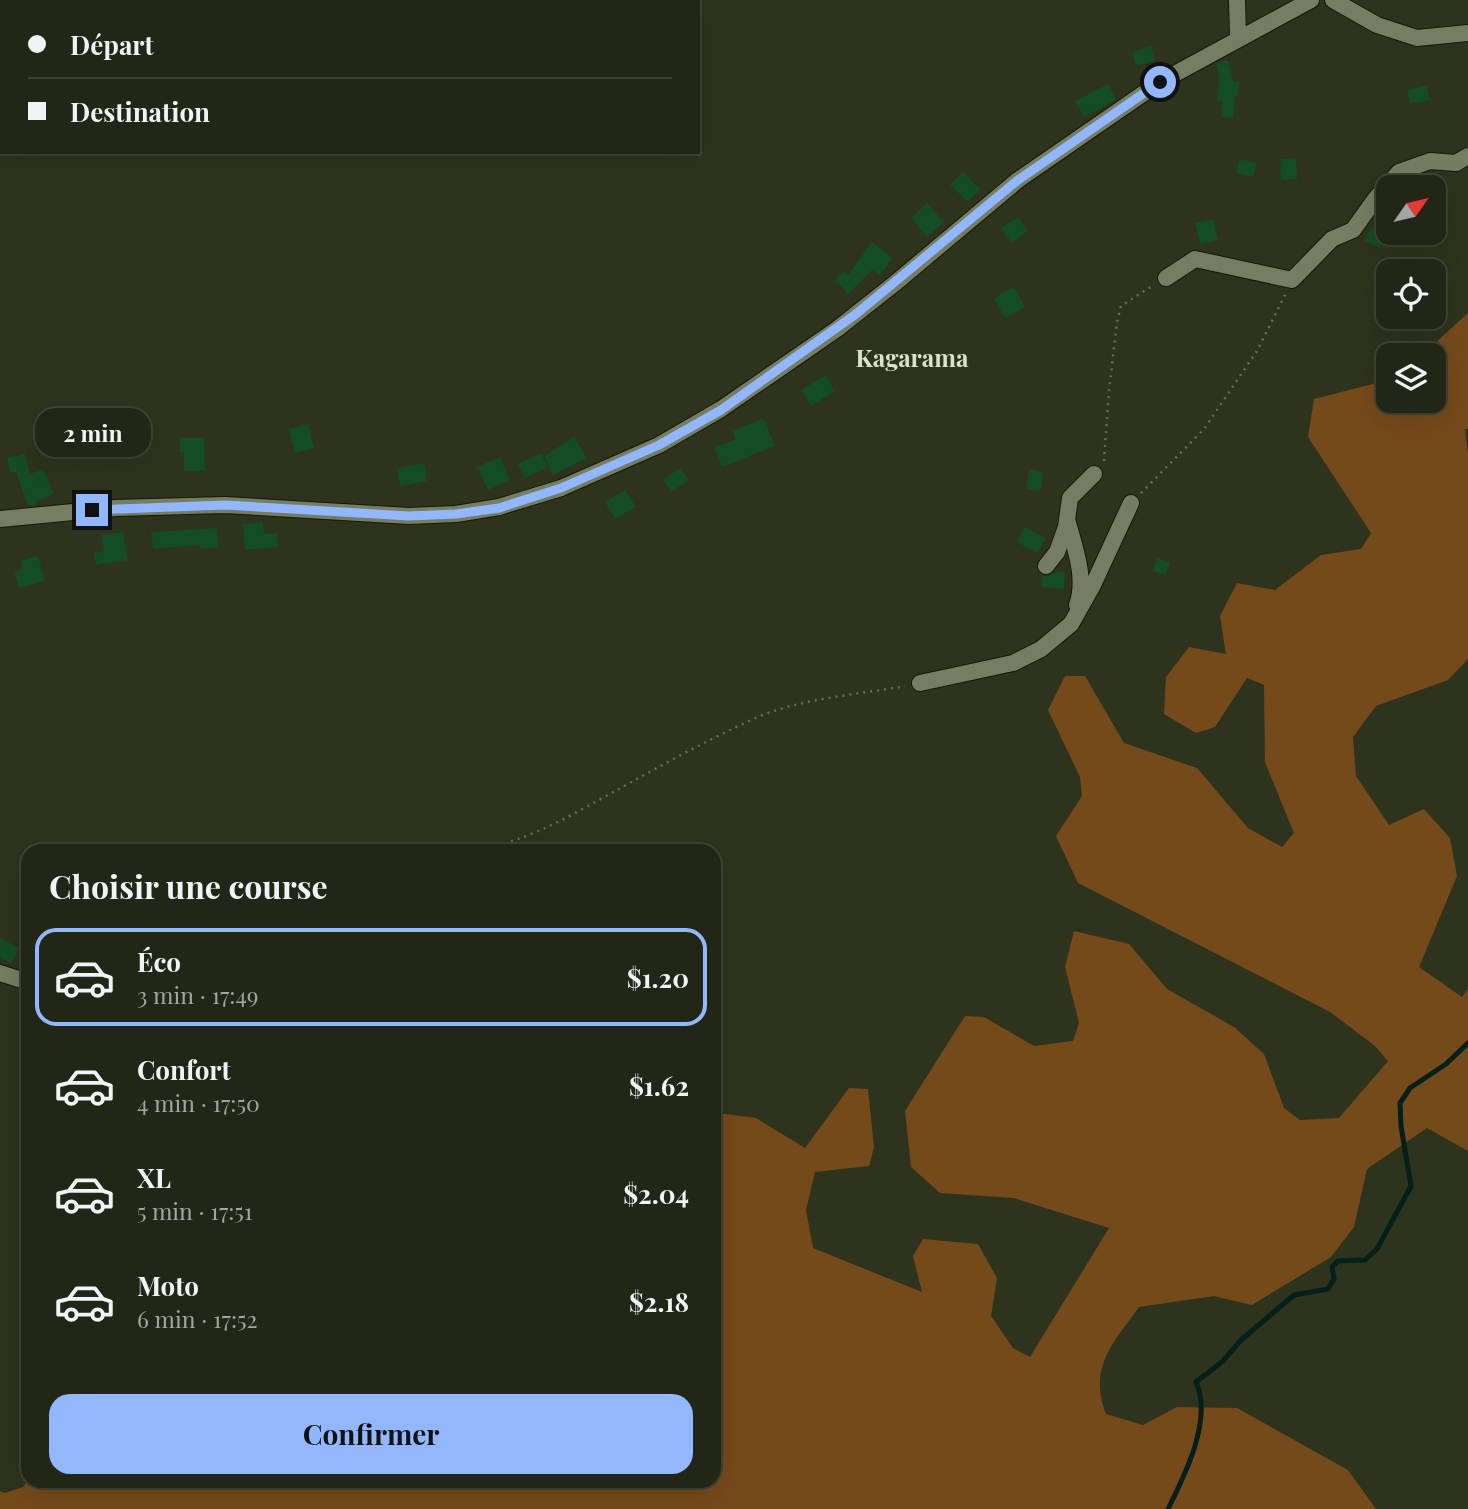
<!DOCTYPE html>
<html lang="fr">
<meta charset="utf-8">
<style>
:root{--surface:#222616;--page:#2e3223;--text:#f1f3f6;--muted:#a2a5a1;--line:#3f4335;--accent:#92b7fd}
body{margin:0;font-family:"Playfair Display",serif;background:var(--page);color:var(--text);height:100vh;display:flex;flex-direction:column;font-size:26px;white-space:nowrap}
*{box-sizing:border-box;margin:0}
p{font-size:23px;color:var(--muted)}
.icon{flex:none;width:38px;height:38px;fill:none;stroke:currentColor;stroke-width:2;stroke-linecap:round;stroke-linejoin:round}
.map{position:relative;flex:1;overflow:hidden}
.side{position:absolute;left:21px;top:844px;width:700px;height:644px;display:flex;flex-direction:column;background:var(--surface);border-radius:21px;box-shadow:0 7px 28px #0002,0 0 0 2px var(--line)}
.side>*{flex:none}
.top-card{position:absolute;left:0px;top:0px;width:700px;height:154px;box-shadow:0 7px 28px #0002,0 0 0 2px var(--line);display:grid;align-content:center;height:154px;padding:0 28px;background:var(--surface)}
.needle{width:46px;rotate:56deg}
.buttons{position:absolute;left:1376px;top:175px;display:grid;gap:14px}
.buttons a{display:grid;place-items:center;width:70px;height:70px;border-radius:14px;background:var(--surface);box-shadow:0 7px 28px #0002,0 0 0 2px var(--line);font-size:35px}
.end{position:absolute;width:32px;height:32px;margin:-16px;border:9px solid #92b7fd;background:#111;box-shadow:0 0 0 4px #111}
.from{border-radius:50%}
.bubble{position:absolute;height:49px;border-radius:21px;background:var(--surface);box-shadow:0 7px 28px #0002,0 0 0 2px var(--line);font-size:23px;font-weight:700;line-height:49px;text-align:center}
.top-card b{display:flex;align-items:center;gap:24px;height:66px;font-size:26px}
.top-card b+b{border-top:2px solid var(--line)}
.top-card i{width:18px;height:18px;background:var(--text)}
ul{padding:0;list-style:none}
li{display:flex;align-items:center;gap:21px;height:98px;margin:0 14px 10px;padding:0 14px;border:4px solid transparent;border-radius:21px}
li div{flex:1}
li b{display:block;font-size:26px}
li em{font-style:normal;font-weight:700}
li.current{border-color:var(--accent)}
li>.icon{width:63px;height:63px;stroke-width:1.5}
h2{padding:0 28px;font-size:32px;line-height:84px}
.action{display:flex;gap:14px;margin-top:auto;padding:14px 28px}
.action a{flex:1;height:80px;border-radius:21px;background:var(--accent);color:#111;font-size:28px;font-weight:700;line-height:80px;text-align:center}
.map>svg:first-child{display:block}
</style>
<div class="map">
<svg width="1468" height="1509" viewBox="0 0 1468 1509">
<rect width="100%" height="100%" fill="#2d331d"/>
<path fill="#754a1b" d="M1468 313V429H1465L1468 454V659L1448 680 1376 706 1353 737 1356 776 1389 825 1424 809 1450 838 1457 876 1419 967 1462 997 1468 989V1151L1427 1128 1367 1169 1354 1227 1331 1257 1252 1305 1214 1296 1139 1307C1113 1343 1088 1368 1106 1414L1143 1425 1177 1407 1237 1408 1348 1470 1376 1509H0V1491L5 1493 23 1487 28 1480H714V1117L718 1113 756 1118 805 1148 849 1088 868 1089 874 1147 869 1166 815 1172 806 1210 813 1248 922 1292 913 1256 923 1239 978 1244 997 1278 991 1316 1013 1348 1030 1357 1109 1228 1014 1198 940 1193 911 1167 905 1111 965 1016 984 1017 1034 1046 1073 1041 1079 1023 1065 967 1074 931 1129 944 1167 989 1234 1027 1264 1054 1284 1108 1300 1120 1339 1118 1388 1061 1375 1046 1330 1012 1078 883 1056 836 1082 796 1080 777 1048 710 1065 676H1085L1124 743 1197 768 1248 828 1282 847 1294 833 1265 762 1264 685 1247 678 1215 727 1196 733 1164 714 1166 677 1189 647 1226 654 1220 616 1237 583 1275 590 1321 555 1361 549 1371 533 1308 437 1314 399 1388 380V401H1433V355H1422Z"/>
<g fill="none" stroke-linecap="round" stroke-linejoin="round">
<path stroke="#04201a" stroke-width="5" d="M1168 1509C1185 1475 1213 1419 1196 1382L1223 1361 1241 1340 1294 1295 1328 1289 1334 1279 1332 1267 1338 1261 1365 1260 1377 1249 1411 1186 1401 1126 1400 1103 1410 1088 1446 1064 1468 1043"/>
</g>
<path fill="#144c25" d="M1151 46 1155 61 1136 66 1132 52Z
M1228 60 1233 81 1239 82 1238 97 1235 96 1233 118 1221 117 1222 101H1218L1219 77 1216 63Z
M1108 84 1116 100 1084 117 1075 101Z
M1427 86 1430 100 1410 104 1407 90Z
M1296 158 1297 179 1281 180 1280 159Z
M1239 159 1257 163 1253 177 1236 173Z
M963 172 980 189 968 202 950 185Z
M927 203 944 222 927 237 911 218Z
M1018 217 1028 231 1012 243 1001 228Z
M1213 219 1218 240 1200 244 1195 223Z
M1371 227 1386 235 1380 248 1364 241Z
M872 242 893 258 880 275 872 270 848 294 835 280 844 271 848 275Z
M1014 287 1025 307 1005 318 994 298Z
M826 375 835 391 811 406 801 390Z
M764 418 775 446 722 467 714 448 736 439 733 431Z
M308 424 314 448 295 453 289 429Z
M574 437 587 458 553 475 544 456Z
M180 438H204L205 471H184V452H180Z
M541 453 548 467 525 478 518 464Z
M25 454 30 474 43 469 54 494 36 501 37 505 28 506 16 472 10 473 7 458Z
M500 457 510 480 488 490 477 467Z
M424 463 427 481 400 486 397 468Z
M681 468 689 480 671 492 663 479Z
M1030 469 1043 472 1040 491 1026 489Z
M625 490 636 507 615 519 605 502Z
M263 522 264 534 277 533 278 547 245 550 243 524Z
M1025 527 1046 538 1037 553 1017 542Z
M216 528 219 547 200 549 199 545 153 549 151 532Z
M123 532 128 560 96 565 94 553 104 551 101 535Z
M38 556 45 581 19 588 14 572 22 569 20 561Z
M1157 558 1170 562 1166 575 1153 571Z
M1055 571 1065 572 1064 589 1042 587V576H1049Z
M0 938 19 948 11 964 0 957Z"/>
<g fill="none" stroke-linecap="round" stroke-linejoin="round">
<defs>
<path id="street" d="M1237 0 1238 37
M1333 0 1377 25 1417 38 1468 33
M1166 278 1195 259 1292 280 1332 239 1353 230 1376 198 1399 172 1430 161 1456 163 1468 156
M0 519 115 508 225 505 409 516 456 514 499 507 561 488 659 445 721 409 837 329 894 284 1018 180 1160 82 1311 0
M1067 519C1074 546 1087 578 1077 605
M1046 566 1057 552 1066 527 1070 498 1094 474
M920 683 1013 663 1041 649 1071 624 1093 585 1131 503
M0 973 28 982"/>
</defs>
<use href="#street" stroke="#151a06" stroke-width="18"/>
<path stroke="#666c58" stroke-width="2.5" stroke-dasharray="2 5" stroke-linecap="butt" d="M1104 461 1109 390 1117 322 1121 306 1152 286
M1141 493 1204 429 1257 351 1286 293
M470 850C523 845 571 815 617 790 660 766 704 742 749 721 794 699 855 695 905 686"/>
<use href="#street" stroke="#757d64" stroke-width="16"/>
</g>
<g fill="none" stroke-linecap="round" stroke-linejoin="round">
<path stroke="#92b7fd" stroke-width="9" d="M92 510 225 505 409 516 456 514 499 508 561 488 659 445 721 410 856 314 1018 180 1160 82"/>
</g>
<g text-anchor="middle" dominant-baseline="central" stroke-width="7" stroke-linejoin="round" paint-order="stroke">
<g font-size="24" font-weight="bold" fill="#dae2c7" stroke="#2d331d">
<text x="912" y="357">Kagarama</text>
</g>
</g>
</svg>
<div class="buttons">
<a><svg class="needle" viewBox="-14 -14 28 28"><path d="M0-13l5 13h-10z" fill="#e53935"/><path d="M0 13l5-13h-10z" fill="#a2a5a1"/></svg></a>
<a><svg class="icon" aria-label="locate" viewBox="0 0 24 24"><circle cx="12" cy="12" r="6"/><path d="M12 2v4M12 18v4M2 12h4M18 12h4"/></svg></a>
<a><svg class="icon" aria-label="layers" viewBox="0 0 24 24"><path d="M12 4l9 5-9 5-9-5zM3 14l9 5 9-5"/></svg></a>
</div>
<i class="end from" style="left:1160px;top:82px"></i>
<i class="end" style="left:92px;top:510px"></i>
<div class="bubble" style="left:35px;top:408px;width:116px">2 min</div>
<div class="top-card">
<b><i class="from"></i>Départ</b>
<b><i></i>Destination</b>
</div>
<section class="side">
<h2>Choisir une course</h2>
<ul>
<li class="current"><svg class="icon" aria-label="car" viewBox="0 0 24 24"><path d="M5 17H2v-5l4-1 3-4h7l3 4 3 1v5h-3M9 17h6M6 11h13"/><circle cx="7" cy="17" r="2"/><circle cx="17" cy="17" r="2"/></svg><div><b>Éco</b><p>3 min · 17:49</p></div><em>$1.20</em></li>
<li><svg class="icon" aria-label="car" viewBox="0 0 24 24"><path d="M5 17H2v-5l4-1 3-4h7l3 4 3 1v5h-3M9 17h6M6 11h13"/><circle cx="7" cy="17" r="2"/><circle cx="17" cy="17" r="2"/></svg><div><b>Confort</b><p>4 min · 17:50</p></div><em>$1.62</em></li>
<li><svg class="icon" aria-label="car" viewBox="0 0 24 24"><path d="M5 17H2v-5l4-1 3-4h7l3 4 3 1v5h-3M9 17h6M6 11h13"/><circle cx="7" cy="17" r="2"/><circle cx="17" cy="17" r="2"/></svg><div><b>XL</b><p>5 min · 17:51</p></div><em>$2.04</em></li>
<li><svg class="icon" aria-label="car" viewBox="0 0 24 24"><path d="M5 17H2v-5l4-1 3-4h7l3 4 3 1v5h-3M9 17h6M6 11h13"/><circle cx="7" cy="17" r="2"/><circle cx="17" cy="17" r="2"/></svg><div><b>Moto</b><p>6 min · 17:52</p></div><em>$2.18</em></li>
</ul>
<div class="action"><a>Confirmer</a></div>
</section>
</div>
